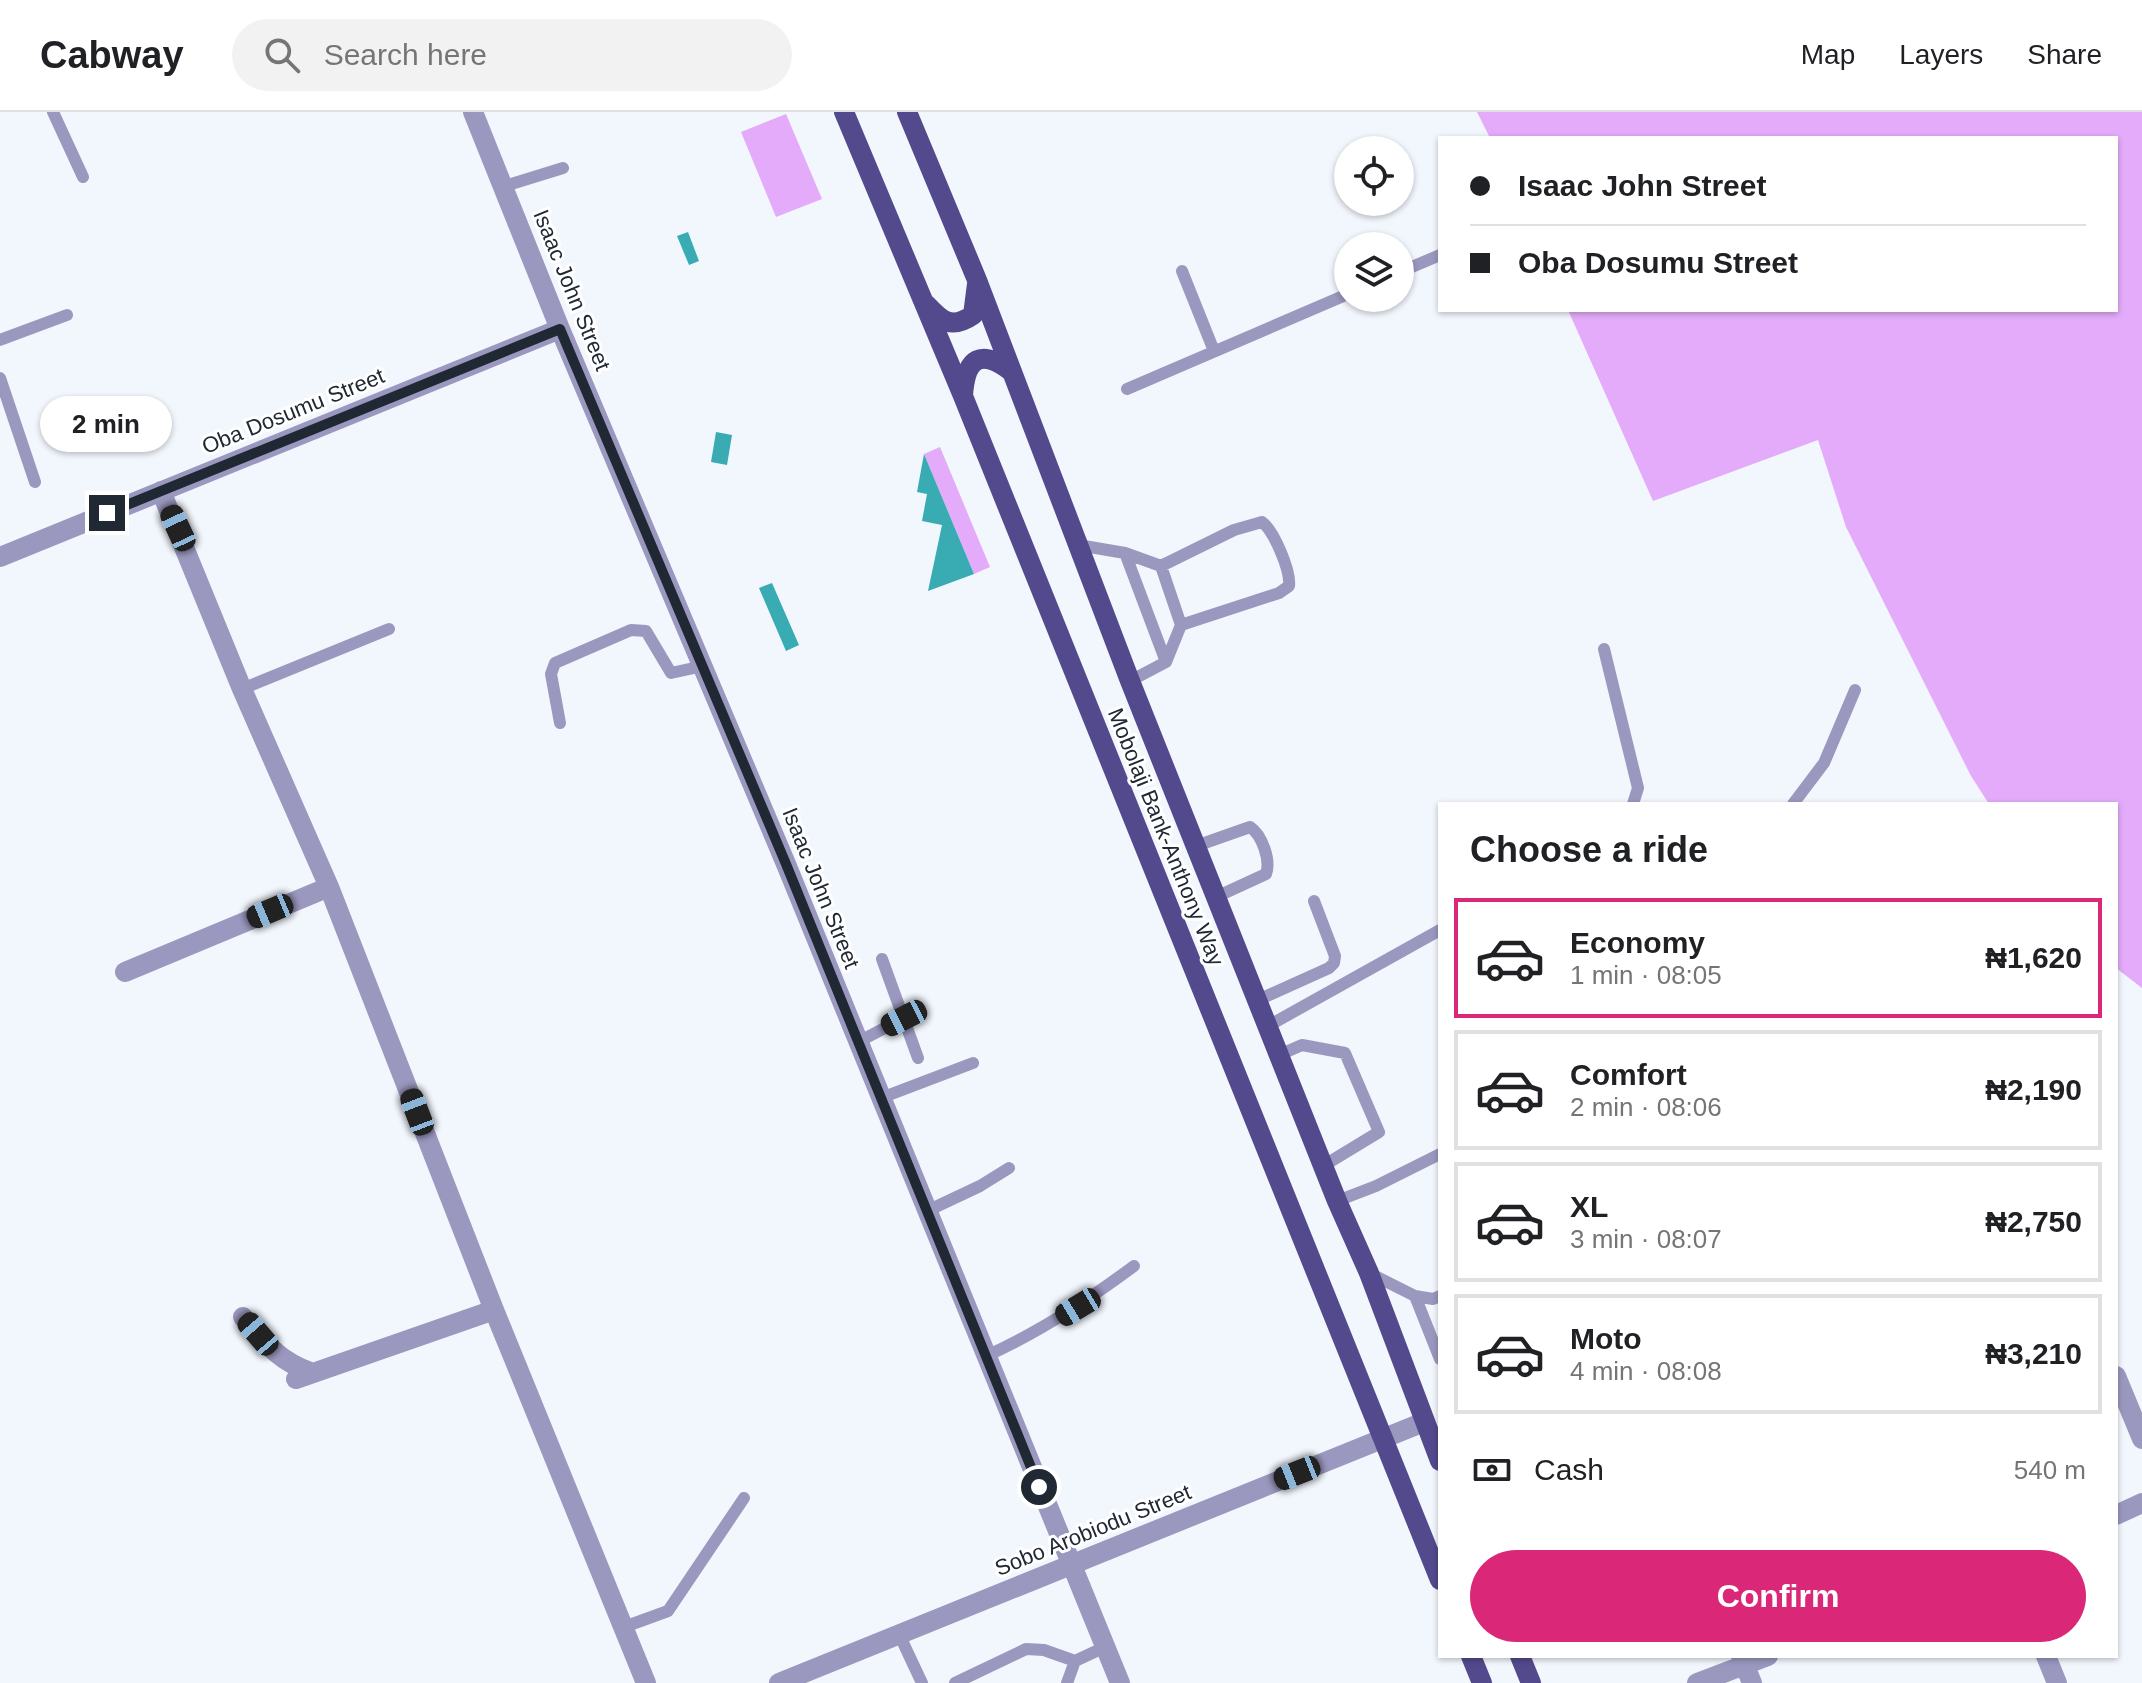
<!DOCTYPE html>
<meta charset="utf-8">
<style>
:root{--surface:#fff;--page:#f2f2f2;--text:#202124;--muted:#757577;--line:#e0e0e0;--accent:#db2777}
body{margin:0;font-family:Helvetica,sans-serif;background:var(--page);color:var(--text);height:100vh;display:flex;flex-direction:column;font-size:30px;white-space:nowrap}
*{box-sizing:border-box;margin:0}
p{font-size:26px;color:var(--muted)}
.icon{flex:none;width:44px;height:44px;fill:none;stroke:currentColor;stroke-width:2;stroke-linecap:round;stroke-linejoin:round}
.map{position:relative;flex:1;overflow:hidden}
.drawer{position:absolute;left:1438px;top:690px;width:680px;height:856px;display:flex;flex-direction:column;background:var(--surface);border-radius:0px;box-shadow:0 2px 6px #0004}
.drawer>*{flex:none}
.banner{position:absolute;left:1438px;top:24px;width:680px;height:176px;border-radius:0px;box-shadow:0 2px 6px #0004;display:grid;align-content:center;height:176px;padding:0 32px;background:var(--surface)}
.tools{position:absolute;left:1334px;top:24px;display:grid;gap:16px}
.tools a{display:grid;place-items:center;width:80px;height:80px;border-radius:50%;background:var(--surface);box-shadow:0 2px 6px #0004;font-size:40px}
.end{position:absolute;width:36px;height:36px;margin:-18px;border:10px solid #202834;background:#fff;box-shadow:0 0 0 4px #fff}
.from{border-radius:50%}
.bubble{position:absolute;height:56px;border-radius:28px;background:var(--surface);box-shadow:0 2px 6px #0004;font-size:26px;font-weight:700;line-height:56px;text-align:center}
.car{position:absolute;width:24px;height:48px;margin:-24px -12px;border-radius:10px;box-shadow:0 0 6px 2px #0007;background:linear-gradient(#222 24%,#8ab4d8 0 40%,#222 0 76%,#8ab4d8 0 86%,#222 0)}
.banner b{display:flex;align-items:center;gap:28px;height:76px;font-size:30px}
.banner b+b{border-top:2px solid var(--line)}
.banner i{width:20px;height:20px;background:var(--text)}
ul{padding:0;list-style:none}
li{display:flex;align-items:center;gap:24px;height:120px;margin:0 16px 12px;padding:0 16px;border:4px solid var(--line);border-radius:0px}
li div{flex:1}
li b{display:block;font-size:30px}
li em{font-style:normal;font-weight:700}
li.selected{border-color:var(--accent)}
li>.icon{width:72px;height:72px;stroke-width:1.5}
h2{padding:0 32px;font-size:36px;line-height:96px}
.pay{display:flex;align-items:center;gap:20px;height:88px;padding:0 32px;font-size:30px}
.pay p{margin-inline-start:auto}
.cta{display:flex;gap:16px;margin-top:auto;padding:16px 32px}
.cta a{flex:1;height:92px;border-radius:48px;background:var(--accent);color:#fff;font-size:32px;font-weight:700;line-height:92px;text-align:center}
header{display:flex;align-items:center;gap:48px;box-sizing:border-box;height:112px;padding:0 40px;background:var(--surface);border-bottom:2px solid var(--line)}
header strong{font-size:38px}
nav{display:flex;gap:44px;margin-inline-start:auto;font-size:28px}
.search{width:560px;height:72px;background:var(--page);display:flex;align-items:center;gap:20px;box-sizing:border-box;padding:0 28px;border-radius:44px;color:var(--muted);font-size:30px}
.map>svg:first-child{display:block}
</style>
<header>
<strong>Cabway</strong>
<div class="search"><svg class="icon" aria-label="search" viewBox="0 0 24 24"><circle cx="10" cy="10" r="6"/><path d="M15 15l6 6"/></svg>Search here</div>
<nav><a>Map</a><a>Layers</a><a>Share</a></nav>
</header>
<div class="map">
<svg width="2142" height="1571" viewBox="0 0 2142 1571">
<rect width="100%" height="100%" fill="#f2f6fd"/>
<path fill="#e4abfa" d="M1477 0H2142V876L2116 856V692H1989L1971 664 1846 415 1818 328 1653 389 1568 198H2116V26H1490Z
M786 2 822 87 776 105 741 20Z
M940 335 990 455 974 462 924 342Z"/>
<path fill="#39abb2" d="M688 120 699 149 689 153 677 124Z
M716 320 732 323 727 353 711 350Z
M924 342 974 462 928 479 942 413 922 409 927 382 917 380Z
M772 471 799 533 786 539 759 476Z"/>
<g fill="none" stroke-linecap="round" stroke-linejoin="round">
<path stroke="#9b98bf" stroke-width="12" d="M53 0 83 65
M505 74 563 56
M1182 159 1214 239
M1400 160 1440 143
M0 228 67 203
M0 266 35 370
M1127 277 1348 182
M1078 433 1125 441 1161 454 1181 513 1166 550 1130 569
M1125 441 1166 550
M1161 454 1234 418 1262 410C1274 419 1291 459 1289 474L1279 481 1181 513
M1604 537 1638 676 1633 692
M242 577 389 517
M560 611 551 562 555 551 631 518 646 519 671 561 703 554
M1793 692 1824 651 1855 578
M1196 734 1250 715C1262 723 1271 748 1266 762L1216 785
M882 847 918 946
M1258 888 1329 856 1334 851 1335 844 1314 789
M1268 914 1440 818
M858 930 904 906
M1279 943 1302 933 1345 941 1379 1020 1323 1054
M881 986 973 951
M1337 1089 1376 1074 1440 1042
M927 1099 980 1074 1009 1056
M1369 1161 1415 1184 1440 1247
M1415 1184 1433 1187 1440 1184
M986 1244C1040 1220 1087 1189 1134 1154
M624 1515 668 1499 744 1386
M899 1522 922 1571
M955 1571 1026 1537 1044 1538 1075 1549 1105 1535
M1067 1571 1075 1549"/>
<path stroke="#9b98bf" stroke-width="20" d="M473 0 560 217 786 752 1120 1571
M161 379 242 577 329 775 494 1198 646 1571
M0 445 560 217
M125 860 329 775
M243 1205C265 1230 277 1248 310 1260
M2116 1264 2142 1327
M296 1267 494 1198
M2116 1403 2142 1391
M1741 1544 1752 1571
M2046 1544 2057 1571
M1697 1571 1768 1544"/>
<path stroke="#9b98bf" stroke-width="20" d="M779 1571 1424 1310"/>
<path stroke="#534a8d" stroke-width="20" d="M844 0 963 284 1440 1468
M907 0 977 168 1130 569 1337 1089 1369 1161 1440 1349
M926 192C942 209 951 218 973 203L977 172
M963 283C966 245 981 236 1012 260
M1471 1544 1482 1571
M1520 1544 1531 1571"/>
</g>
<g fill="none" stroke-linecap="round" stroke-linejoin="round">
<path stroke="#202834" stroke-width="10" d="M107 401 560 217 786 752 1039 1375"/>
</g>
<g text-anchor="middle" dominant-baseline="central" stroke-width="6" stroke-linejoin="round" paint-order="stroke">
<g font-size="22" fill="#202834" stroke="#fff">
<text transform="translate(572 178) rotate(68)">Isaac John Street</text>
<text transform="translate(293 299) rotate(-22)">Oba Dosumu Street</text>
<text transform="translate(1166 725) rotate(68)">Mobolaji Bank-Anthony Way</text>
<text transform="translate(821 776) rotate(68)">Isaac John Street</text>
<text transform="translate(1093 1418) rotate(-22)">Sobo Arobiodu Street</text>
</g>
</g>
</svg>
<div class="tools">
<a><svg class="icon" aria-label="locate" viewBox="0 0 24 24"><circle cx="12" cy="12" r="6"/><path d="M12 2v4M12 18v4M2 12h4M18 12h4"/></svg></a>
<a><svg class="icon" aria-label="layers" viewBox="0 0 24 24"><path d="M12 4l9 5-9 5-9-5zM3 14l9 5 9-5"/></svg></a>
</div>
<i class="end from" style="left:1039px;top:1375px"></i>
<i class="end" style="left:107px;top:401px"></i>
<div class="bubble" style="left:40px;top:284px;width:132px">2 min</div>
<i class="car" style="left:178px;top:416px;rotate:335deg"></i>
<i class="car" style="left:270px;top:799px;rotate:247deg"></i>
<i class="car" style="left:904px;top:906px;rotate:243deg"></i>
<i class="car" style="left:417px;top:1000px;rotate:339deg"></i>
<i class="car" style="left:1078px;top:1195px;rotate:239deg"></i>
<i class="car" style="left:258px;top:1222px;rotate:319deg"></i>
<i class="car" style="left:1297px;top:1361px;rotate:248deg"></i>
<div class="banner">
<b><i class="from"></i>Isaac John Street</b>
<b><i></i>Oba Dosumu Street</b>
</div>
<section class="drawer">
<h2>Choose a ride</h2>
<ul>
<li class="selected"><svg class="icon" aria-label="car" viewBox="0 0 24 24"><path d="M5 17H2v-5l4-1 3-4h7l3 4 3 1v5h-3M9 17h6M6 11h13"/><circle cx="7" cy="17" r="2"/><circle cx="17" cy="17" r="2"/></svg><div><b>Economy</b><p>1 min · 08:05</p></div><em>₦1,620</em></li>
<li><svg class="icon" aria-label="car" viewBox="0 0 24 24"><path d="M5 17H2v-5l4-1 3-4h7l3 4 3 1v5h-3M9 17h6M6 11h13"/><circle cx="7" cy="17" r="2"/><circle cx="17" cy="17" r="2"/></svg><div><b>Comfort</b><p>2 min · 08:06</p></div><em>₦2,190</em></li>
<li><svg class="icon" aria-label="car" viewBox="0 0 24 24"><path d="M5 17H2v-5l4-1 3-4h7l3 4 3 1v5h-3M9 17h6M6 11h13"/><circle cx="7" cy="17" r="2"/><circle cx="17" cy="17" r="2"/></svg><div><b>XL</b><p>3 min · 08:07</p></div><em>₦2,750</em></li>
<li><svg class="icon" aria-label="car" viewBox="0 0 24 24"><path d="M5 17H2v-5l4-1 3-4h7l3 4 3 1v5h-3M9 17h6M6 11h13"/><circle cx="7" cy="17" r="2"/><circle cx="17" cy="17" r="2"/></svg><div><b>Moto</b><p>4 min · 08:08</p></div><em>₦3,210</em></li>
</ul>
<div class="pay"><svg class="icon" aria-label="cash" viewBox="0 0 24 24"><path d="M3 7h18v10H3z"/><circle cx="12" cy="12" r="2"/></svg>Cash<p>540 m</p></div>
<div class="cta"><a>Confirm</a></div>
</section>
</div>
